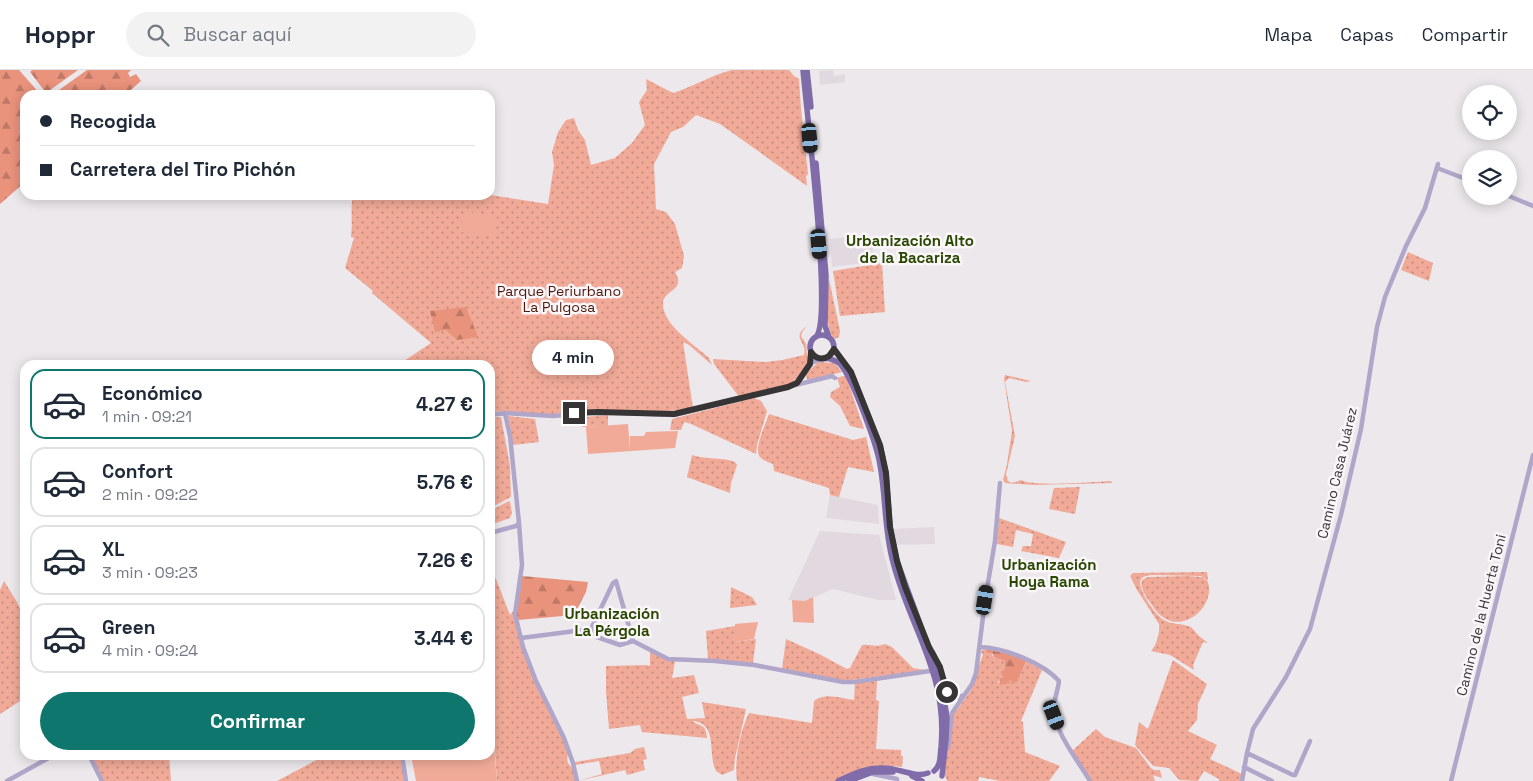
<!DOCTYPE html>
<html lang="es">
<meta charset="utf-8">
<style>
:root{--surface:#fff;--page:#f2f2f3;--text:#1f2937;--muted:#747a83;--line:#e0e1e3;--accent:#0f766e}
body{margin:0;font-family:"Space Grotesk",sans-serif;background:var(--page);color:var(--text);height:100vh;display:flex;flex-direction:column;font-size:19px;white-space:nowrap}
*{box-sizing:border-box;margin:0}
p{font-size:16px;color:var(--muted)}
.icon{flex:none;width:28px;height:28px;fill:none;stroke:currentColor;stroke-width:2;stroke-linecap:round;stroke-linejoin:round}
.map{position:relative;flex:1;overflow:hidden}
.side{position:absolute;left:20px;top:290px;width:475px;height:400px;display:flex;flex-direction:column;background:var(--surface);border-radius:15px;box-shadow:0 2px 12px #0003}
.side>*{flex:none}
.hud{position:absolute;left:20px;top:20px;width:475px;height:110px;border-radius:15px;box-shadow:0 2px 12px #0003;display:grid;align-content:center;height:110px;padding:0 20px;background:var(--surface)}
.tools{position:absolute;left:1462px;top:15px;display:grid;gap:10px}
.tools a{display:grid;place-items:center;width:55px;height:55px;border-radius:50%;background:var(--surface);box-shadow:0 2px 12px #0003;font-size:25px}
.end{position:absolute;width:22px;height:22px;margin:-11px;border:6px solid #363435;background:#fff;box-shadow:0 0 0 2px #fff}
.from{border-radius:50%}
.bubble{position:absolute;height:35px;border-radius:18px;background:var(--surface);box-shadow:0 2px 12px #0003;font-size:16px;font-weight:800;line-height:35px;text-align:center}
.car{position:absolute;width:15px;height:30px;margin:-15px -8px;border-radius:6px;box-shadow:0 0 4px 1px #0007;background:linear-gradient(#222 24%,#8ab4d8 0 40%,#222 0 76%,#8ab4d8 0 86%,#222 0)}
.hud b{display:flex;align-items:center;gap:18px;height:48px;font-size:19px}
.hud b+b{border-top:1px solid var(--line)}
.hud i{width:12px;height:12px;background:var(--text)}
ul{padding:9px 0 0;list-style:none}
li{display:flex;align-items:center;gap:15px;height:70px;margin:0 10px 8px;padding:0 10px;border:2px solid var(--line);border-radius:15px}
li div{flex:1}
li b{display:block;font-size:19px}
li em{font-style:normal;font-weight:800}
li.selected{border-color:var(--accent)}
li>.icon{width:45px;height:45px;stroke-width:1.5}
.cta{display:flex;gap:10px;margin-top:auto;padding:10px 20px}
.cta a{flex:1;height:58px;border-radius:30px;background:var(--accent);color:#fff;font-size:20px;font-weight:800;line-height:58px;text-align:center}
header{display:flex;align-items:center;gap:30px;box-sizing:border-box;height:70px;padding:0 25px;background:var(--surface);border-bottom:1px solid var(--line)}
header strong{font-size:24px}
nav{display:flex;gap:28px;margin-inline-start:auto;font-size:18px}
.search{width:350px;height:45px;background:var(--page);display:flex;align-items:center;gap:12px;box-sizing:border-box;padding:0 18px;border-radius:28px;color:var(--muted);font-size:19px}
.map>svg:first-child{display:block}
</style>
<header>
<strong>Hoppr</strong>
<div class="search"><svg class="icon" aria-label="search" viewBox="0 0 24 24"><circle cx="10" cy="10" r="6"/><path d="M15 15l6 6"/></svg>Buscar aquí</div>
<nav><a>Mapa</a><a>Capas</a><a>Compartir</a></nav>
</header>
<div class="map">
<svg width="1533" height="711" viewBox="0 0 1533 711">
<defs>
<pattern id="grass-dots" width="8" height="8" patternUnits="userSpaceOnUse" patternTransform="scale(1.25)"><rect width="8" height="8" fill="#f1aa98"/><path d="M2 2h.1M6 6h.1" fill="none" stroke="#c48b7d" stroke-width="1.8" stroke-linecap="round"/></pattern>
<pattern id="forest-firs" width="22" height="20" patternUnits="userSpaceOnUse" patternTransform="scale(1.25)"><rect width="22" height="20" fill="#e9927c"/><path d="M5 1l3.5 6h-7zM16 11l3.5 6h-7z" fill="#be7866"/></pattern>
</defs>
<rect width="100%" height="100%" fill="#ece8ec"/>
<path fill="#e2d9e0" d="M833 0 834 6 845 4V12L820 15 819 1Z
M862 165 866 175 873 172 872 192 832 197 830 169Z
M830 425 878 435 879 454 826 448Z
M934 457 935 474 893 475 892 459Z
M820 461 879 465 896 530H878L833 519 805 531 788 530Z"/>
<path fill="url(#grass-dots)" d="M732 0H789L794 6 799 9 801 39 808 104 806 106 807 116 720 54 696 45 683 57 671 62 654 94 656 139 666 142 675 154 684 186 682 198 675 202C687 222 662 219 663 235 664 256 695 275 709 288L712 295 689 275 683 272 693 338C656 345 620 339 582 341 569 341 557 345 544 344 525 343 508 340 490 342V295H398L431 273 372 223 373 221 345 198 354 168 351 167C353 152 350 139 353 125H490L548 134 554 95 552 82 558 62 566 50 574 48 578 60 585 70 591 95 615 88 632 73 645 55 639 32 647 20 646 9 673 23C693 17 711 5 732 0Z
M1408 182 1433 193 1429 211 1401 200Z
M882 193 885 242 840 246 833 201Z
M829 209 840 261 839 267 835 269C824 262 827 222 829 209Z
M807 256 802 262 801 266 806 274 808 294 794 311 788 315 740 328 714 294 713 289 766 292 782 290 804 285C808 272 790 268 807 256Z
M818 292 834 293 842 302 820 308 807 310 806 304Z
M1005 305 1031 311 1026 312 1009 308 1005 312 1015 366 1006 404 1008 411 1012 413 1021 410C1033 417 1094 412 1111 411L1112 413 1034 415 1005 413 1003 410 1007 394 1012 361 1004 309Z
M843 306H846L864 359 850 356 840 336 830 327 831 322 840 317 837 308Z
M754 328 761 331 767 341 757 375 756 384 691 354 684 352 681 360H670L672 349Z
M769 344 853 370 866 367 874 402 848 397 839 427 830 425 829 418 774 401 773 394C769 392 764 391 761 388 752 381 766 354 769 344Z
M608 345V356L583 357 572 350 559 349Z
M508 346 535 349 539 372 513 375Z
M501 347 510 396 511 427 490 438V348Z
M692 385C706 390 724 387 735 392L737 395 731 413 730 423 687 407Z
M1080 417 1075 444 1049 439 1054 418Z
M509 431 510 432 512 443 510 448 490 455V441Z
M999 448 1066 472 1059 488 1021 481 1023 476H1031L1033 464 1016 460 1013 477 997 474Z
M490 499 496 509 510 545 515 539 522 576 563 668 568 684 567 688 568 693 573 699 576 711H497L492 642H490Z
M1207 502 1208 510 1201 506 1151 505C1147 506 1143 506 1141 509 1136 518 1156 546 1164 550 1172 555 1182 553 1191 557L1199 566 1208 573 1203 572 1193 595 1194 600 1170 585 1151 581C1157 575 1160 562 1159 554L1137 520 1130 506 1133 503Z
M1186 506 1202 507 1207 510C1217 532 1189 561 1166 549 1158 545 1154 538 1150 532 1145 525 1140 518 1142 510L1148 507Z
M4 511 17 532 25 550V628L0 644V520Z
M731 517 752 527 757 535 730 538Z
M735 556V572L756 569 753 593 708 589 706 561Z
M786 569 819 584 847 599 850 598 862 575C872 574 874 578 885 574L892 577 913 598 925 600 845 611 782 599Z
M987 579 994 587 1005 591 1003 607 999 609 998 613 1011 610 1017 613 1026 591 1042 600 1021 651 1023 652 1025 682 1060 696 1049 711H1000L979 707 978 711H947L945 705V695L954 640H957L971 620 983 584 981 583 982 580Z
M650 582 675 591 672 608 694 605 699 623 682 627 687 649 705 648 702 632 746 639 735 688 734 700 722 705 716 701C707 683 719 653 692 651 700 657 706 653 707 668L642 662 640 655 609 659 606 621V596L646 595 650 596Z
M1173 590 1207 614 1198 634 1197 650 1188 661 1217 675 1210 689 1242 704 1240 711H1219V709L1204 701 1198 711 1179 710 1169 698 1153 696 1135 675 1139 652 1148 659Z
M877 611 876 630 879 631 876 679 901 680V686H903L902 697C880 693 854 702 834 711H737C734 691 740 661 749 643L812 653 814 631C825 622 841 628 854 630L855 613Z
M1096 659 1105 667 1136 678 1151 698 1154 700H1160L1162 708 1153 705 1155 711H1092L1072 681Z
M644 677 647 689 643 690 645 700 627 705 625 700 578 711 602 704 599 691 575 695V692L630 683 635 679Z
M91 685H169L171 711H104Z
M326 685H401L406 711H277Z"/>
<path fill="url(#forest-firs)" d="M0 0H19L41 25H25V112L0 134Z
M32 0H78L46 23 30 2Z
M87 0H131L128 3 130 7 136 4 141 11 125 25H52Z
M466 237 478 267 457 270 446 260 435 262 430 241Z
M522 506 588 512 586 522 574 545 518 550 516 544Z
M987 579 1020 587 1026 591 1017 613 1009 610 1010 613 1000 615 999 609 1003 607 1001 602 1004 600 1005 591 994 587 993 584 986 582Z"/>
<path fill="#f1aa98" d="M464 141 497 146 493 167 460 162Z
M628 354 630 379V366H644L646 362 678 361 675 378 588 384 586 357Z
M813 527 814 553 793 552 792 530 805 531Z
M758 552 754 569 735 572V554Z
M490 666H493L497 711H416L411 685H490Z"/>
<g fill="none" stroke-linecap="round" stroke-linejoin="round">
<path stroke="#b0a6c9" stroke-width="4.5" d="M1437 98 1471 111
M1509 126 1533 136
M811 293 822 289
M795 315 810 294 811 282
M490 345 505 343 553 346 598 342 674 345 832 306 835 308
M519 453 522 495 515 544 523 577 536 611 564 668 573 693 577 711
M490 463 516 456 519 453 510 366 505 343
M591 559 613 513 616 511 633 571
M521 568 591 559 597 567 620 575 633 571 668 589 715 591 754 595 843 612H854L930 601
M980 577C1005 578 1043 593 1059 611 1058 620 1054 629 1054 638 1053 660 1079 692 1090 711
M933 582C937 590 948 626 952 628 956 629 960 627 964 625
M948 678 952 643 972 614 976 603 985 531 995 471 1000 413
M1247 683 1293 705H1295L1310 671
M89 685 102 711
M402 685 406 711
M1244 697 1272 711
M873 704 897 709V711
M7 711 54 685
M1242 711 1247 683 1253 659 1286 607 1310 559 1341 445 1361 359 1377 257 1385 227 1406 176 1425 138 1438 94
M1451 711 1533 385"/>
<path stroke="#816caa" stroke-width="5.5" d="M803 0C806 38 833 248 816 267
M807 0 811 37
M816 93 826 205 825 256 829 267
M810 277a12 12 0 1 1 24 0a12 12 0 1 1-24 0Z
M834 279 851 302 880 375 886 403 890 457 897 491 941 611 947 647 946 669 942 706
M826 288C831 289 836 290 840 294 852 307 877 375 880 395 886 427 884 460 893 492 910 559 948 603 941 677 940 685 941 696 934 701
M912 706 922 711
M838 711C853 704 867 697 884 698 899 698 914 708 928 703
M849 711 873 702H893"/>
</g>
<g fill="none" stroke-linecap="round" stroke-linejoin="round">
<path stroke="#363435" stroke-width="6" d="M574 343 598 342 674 344 788 317 797 313 810 294 811 282C816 289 823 290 829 286L834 279 851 302 880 375 886 403 890 457 897 491 905 517 929 577 940 597 947 622"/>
</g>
<g text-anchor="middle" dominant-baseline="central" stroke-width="5" stroke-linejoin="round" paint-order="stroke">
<g font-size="14" fill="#4d170a" stroke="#faf6f9">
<text x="559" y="221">Parque Periurbano<tspan x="559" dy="16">La Pulgosa</tspan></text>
</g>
<g font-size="14" fill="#363435" stroke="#faf6f9">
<text transform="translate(1337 403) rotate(-77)">Camino Casa Juárez</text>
<text transform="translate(1481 545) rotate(-76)">Camino de la Huerta Toni</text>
</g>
<g font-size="15" font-weight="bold" fill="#294700" stroke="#faf6f9">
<text x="910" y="170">Urbanización Alto<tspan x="910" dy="17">de la Bacariza</tspan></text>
<text x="1049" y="494">Urbanización<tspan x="1049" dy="17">Hoya Rama</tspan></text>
<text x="612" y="543">Urbanización<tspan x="612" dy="17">La Pérgola</tspan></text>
</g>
</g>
</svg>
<div class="tools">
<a><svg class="icon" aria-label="locate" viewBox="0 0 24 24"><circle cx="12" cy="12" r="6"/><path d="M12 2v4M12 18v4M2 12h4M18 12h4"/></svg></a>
<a><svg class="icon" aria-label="layers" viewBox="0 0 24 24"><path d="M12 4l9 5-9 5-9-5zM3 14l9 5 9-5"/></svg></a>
</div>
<i class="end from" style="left:947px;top:622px"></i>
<i class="end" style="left:574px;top:343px"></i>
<div class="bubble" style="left:532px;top:270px;width:82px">4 min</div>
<i class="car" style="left:810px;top:68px;rotate:175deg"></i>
<i class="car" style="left:819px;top:174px;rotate:175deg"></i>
<i class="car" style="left:985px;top:530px;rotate:9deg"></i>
<i class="car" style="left:1054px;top:645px;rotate:159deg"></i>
<div class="hud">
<b><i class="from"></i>Recogida</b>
<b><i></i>Carretera del Tiro Pichón</b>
</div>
<section class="side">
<ul>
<li class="selected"><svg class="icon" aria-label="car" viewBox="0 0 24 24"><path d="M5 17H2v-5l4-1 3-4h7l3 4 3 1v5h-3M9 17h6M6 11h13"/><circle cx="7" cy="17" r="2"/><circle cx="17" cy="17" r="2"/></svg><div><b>Económico</b><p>1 min · 09:21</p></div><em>4.27 €</em></li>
<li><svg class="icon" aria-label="car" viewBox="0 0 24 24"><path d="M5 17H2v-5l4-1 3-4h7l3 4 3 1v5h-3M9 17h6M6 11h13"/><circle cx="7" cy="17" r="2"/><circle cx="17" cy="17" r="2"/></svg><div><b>Confort</b><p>2 min · 09:22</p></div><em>5.76 €</em></li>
<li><svg class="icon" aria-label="car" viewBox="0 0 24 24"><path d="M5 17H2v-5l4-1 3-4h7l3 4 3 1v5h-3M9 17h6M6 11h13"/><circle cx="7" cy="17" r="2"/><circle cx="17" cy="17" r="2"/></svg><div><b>XL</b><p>3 min · 09:23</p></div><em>7.26 €</em></li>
<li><svg class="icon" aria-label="car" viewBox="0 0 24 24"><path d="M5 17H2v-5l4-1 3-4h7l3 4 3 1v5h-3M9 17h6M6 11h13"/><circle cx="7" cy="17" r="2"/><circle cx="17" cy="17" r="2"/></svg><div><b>Green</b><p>4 min · 09:24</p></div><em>3.44 €</em></li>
</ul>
<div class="cta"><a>Confirmar</a></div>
</section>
</div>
